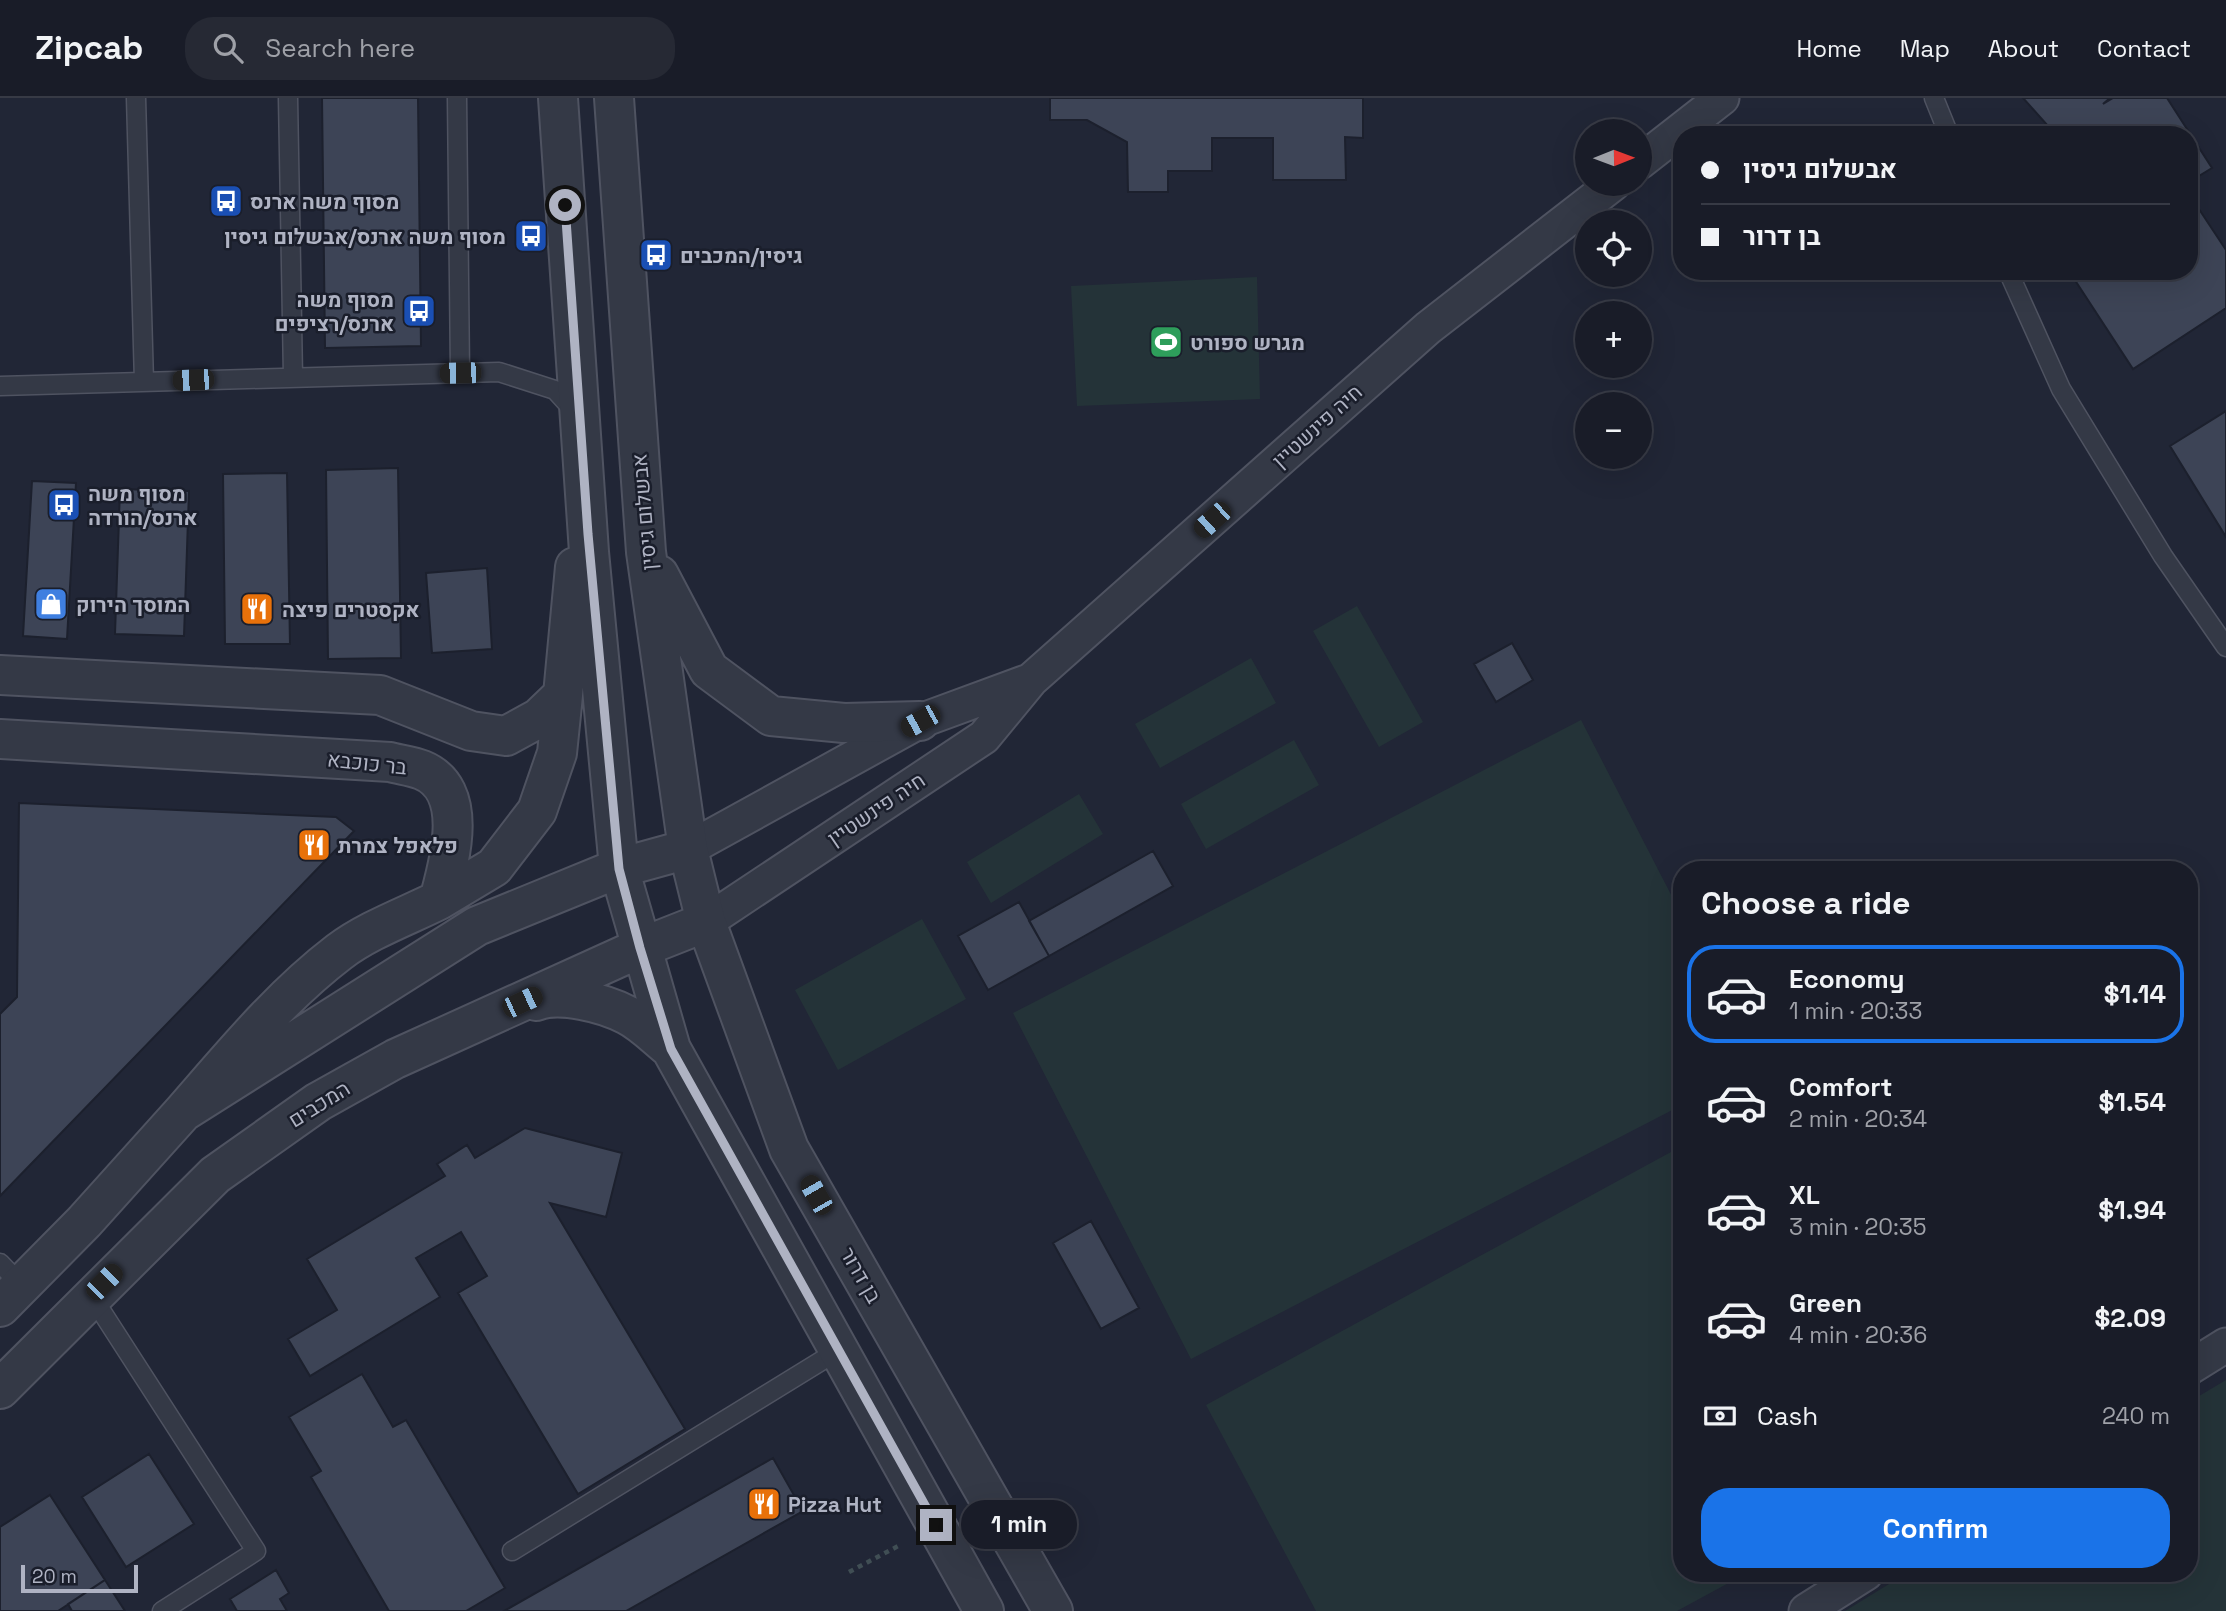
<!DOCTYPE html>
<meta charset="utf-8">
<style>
:root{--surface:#191c28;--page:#262934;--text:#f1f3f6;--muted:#9fa1a8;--line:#373a45;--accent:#1a73e8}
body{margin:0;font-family:"Space Grotesk",Heebo,sans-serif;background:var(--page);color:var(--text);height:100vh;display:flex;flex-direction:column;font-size:26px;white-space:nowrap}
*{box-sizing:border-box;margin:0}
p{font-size:23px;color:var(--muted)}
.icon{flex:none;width:38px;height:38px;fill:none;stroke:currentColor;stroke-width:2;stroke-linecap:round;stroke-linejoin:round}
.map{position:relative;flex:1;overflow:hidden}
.sheet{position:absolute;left:1673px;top:763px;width:525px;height:721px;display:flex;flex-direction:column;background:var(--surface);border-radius:28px;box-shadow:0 7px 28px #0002,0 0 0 2px var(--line)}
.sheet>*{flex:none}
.guide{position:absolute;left:1673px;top:28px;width:525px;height:154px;border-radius:28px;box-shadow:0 7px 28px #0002,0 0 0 2px var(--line);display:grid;align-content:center;height:154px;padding:0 28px;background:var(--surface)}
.needle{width:46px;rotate:89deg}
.tools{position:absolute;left:1575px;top:21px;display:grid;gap:14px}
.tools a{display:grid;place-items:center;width:77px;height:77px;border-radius:50%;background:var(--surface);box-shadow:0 7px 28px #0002,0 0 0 2px var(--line);font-size:35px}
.scale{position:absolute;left:21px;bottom:18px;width:117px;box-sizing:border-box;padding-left:7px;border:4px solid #afb3c3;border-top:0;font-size:19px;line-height:24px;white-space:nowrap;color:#afb3c3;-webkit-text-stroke:5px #1a1e2b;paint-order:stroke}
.end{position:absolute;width:32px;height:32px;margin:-16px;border:9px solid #afb3c3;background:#111;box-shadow:0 0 0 4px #111}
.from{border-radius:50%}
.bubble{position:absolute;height:49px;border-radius:24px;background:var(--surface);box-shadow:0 7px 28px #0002,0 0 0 2px var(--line);font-size:23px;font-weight:600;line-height:49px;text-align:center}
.car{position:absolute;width:21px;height:42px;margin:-21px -10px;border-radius:9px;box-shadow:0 0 5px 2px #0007;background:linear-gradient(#222 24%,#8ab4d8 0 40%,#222 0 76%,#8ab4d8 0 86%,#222 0)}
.guide b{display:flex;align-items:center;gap:24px;height:66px;font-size:26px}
.guide b+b{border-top:2px solid var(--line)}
.guide i{width:18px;height:18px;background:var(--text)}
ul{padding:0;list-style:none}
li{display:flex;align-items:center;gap:21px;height:98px;margin:0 14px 10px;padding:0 14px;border:4px solid transparent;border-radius:28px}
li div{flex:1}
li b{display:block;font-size:26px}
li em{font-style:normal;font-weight:600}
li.on{border-color:var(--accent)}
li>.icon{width:63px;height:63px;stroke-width:1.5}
h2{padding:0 28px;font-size:32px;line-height:84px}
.pay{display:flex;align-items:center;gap:18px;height:77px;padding:0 28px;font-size:26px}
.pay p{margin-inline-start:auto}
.cta{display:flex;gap:14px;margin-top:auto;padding:14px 28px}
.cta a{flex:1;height:80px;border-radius:28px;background:var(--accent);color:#fff;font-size:28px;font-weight:600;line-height:80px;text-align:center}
header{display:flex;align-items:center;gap:42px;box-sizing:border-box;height:98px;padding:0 35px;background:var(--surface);border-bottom:2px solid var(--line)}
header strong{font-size:33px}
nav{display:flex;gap:38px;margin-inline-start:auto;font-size:24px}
.search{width:490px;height:63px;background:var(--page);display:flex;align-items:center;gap:18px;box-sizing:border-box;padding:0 24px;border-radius:28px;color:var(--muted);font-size:26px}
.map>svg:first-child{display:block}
</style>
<header>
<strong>Zipcab</strong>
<div class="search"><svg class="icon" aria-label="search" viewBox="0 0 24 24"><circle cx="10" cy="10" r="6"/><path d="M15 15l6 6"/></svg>Search here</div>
<nav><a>Home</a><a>Map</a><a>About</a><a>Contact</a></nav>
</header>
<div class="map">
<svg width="2226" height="1513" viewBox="0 0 2226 1513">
<rect width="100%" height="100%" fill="#212636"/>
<path fill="#243338" d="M1257 179 1260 301 1077 308 1071 188Z
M1357 508 1423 624 1379 649 1313 533Z
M1251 560 1276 605 1160 670 1135 626Z
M1581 622 1682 818V1007L1191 1261 1013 915Z
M1294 642 1319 687 1206 751 1181 706Z
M1079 696 1103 736 991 805 967 764Z
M922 821 966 901 838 972 795 892Z
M1682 1048V1475H1747L1677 1513H1316L1206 1307Z
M2226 1282V1513H1845L1907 1475H2189V1304Z"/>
<path fill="#3d4456" stroke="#1c202d" stroke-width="2" d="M322 0H418L421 248 325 250Z
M1050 0H1363V40L1345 39 1346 82H1273V40H1212V73H1168V94H1128L1127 44 1087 22H1050Z
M2023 0H2110L2103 6 2113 0H2167L2212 70 2189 84V37H2056Z
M2189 96 2226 152V210L2133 271 2069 173H2189Z
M2226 313V439L2170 348Z
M398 370 401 560 328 561 326 372Z
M287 375 290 546H225L223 376Z
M32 383 76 385 67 541 23 538Z
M120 391 189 393 184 538 115 536Z
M487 470 492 551 432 555 426 475Z
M1512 545 1533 582 1496 604 1474 566Z
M19 705 336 719 354 733 0 1098V916L17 899Z
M1153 753 1173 788 1049 858 1029 823Z
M1019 804 1049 858 988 892 958 838Z
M525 1030 622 1055 606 1119 550 1105 685 1331 578 1396 458 1195 487 1178 461 1134 416 1160 440 1199 310 1278 288 1241 337 1212 307 1161 445 1078 437 1066 467 1047 475 1060Z
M1091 1123 1139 1210 1101 1231 1053 1145Z
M362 1276 393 1329 406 1322 505 1490 466 1513H389L311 1379 321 1373 289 1319Z
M149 1356 194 1426 126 1469 82 1399Z
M773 1360 803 1413 626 1513H504Z
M50 1397 105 1482 58 1513H0V1429Z
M276 1472 289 1495 280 1501 287 1513H237L230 1501Z
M105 1482 125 1513H72L68 1506Z"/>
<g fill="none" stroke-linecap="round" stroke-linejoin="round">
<defs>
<path id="service" d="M136 0 144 284
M288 0 293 279
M457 0 460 275
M1934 0 1949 37
M2008 173 2061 291 2163 458 2226 549
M0 288 499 274 555 292 575 314
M0 1165 22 1188
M91 1197 256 1453 162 1513
M512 1453 839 1252"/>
<path id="minor" d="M1640 64 1722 0
M688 751 920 623 1029 583
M706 824 984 639 1031 582 1428 230 1613 86
M2189 1270 2226 1247
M1806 1513 1866 1475"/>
<path id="tertiary" d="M558 0 589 454 619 770 671 951 984 1513
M614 0 646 454 688 751 706 824 789 1051 1053 1513
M659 477 709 572 771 618 844 625 920 623
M0 577 380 597 471 633 506 638 539 620 563 597 575 469
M0 641 390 664C401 667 412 668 422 672 471 692 449 765 439 802 407 818 368 832 339 854 280 899 231 959 183 1014
M439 802 494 769 537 713 557 655 563 597
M536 903C560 894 604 905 627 917 643 925 657 940 671 951
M0 1209 84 1124 183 1014 477 828 619 770 688 751
M0 1291 215 1077 318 1004 395 961 640 850 706 824"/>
</defs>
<use href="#service" stroke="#4f5361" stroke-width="21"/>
<use href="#minor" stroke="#4f5361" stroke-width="37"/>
<use href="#tertiary" stroke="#4f5361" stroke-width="42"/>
<path stroke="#404e54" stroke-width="4.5" stroke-dasharray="5 5" stroke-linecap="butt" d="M849 1474 902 1446"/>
<use href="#service" stroke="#343946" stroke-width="18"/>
<use href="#minor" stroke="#343946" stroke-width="33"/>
<use href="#tertiary" stroke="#343946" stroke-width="38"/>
</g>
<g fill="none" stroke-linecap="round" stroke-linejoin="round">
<path stroke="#afb3c3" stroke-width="9" d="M565 107 588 436 619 771 640 850 671 951 936 1427"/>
</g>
<defs>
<symbol id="bus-square" viewBox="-11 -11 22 22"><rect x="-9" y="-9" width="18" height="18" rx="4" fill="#1a4fb4" stroke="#1a1e2b"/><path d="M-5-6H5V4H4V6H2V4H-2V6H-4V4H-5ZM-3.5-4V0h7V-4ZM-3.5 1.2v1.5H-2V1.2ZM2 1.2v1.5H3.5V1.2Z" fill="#fff"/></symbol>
<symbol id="stadium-square" viewBox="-11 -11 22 22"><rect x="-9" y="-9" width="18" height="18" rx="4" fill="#2e9e5b" stroke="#1a1e2b"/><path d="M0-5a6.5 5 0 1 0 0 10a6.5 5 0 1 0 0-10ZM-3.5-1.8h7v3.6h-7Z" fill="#fff"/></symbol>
<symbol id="shop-square" viewBox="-11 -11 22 22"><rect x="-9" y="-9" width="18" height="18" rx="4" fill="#3f7fe0" stroke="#1a1e2b"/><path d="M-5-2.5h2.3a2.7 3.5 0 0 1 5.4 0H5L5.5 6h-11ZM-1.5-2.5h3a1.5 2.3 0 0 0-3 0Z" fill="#fff"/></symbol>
<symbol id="restaurant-square" viewBox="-11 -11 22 22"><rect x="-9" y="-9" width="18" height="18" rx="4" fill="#e8710a" stroke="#1a1e2b"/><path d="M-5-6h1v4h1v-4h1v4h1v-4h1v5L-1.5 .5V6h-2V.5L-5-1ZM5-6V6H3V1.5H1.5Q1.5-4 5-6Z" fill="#fff"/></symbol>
</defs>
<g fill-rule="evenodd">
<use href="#bus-square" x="207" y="84" width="38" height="38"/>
<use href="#bus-square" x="512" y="119" width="38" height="38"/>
<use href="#bus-square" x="637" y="138" width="38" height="38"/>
<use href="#bus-square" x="400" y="194" width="38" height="38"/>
<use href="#stadium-square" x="1147" y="225" width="38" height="38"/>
<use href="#bus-square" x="45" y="388" width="38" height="38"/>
<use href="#shop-square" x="32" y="487" width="38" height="38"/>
<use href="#restaurant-square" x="238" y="492" width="38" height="38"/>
<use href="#restaurant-square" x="295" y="728" width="38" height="38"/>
<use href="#restaurant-square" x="745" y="1387" width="38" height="38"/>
</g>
<g text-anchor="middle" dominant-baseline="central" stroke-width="5" stroke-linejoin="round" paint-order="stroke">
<g font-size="21" font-weight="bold" fill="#afb3c3" stroke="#1a1e2b" text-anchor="start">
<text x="250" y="103">מסוף משה ארנס</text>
<text x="506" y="138" text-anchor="end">מסוף משה ארנס/אבשלום גיסין</text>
<text x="680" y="157">גיסין/המכבים</text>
<text x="394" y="201" text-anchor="end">מסוף משה<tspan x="394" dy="24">ארנס/רציפים</tspan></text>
<text x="1190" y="244">מגרש ספורט</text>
<text x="88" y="395">מסוף משה<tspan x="88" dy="24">ארנס/הורדה</tspan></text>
<text x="76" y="506">המוסך הירוק</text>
<text x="282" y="511">אקסטרים פיצה</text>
<text x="338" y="747">פלאפל צמרת</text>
<text x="788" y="1406">Pizza Hut</text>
</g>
<g font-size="21" fill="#afb3c3" stroke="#1a1e2b">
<text transform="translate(1317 328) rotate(-42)">חיה פינשטיין</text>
<text transform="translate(644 414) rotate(-95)">אבשלום גיסין</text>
<text transform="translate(367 665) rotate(6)">בר כוכבא</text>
<text transform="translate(876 711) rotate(-34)">חיה פינשטיין</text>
<text transform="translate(319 1006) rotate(-32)">המכבים</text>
<text transform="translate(861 1177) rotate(60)">בן דרור</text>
</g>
</g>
</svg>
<div class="tools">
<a><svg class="needle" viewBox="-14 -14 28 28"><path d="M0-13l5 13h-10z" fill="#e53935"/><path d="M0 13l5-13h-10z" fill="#9fa1a8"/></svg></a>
<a><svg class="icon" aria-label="locate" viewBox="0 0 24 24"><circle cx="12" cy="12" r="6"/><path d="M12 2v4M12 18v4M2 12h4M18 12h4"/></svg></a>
<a>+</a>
<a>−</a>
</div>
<div class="scale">20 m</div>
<i class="end from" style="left:565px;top:107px"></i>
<i class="end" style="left:936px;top:1427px"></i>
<div class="bubble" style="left:961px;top:1402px;width:116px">1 min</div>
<i class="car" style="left:460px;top:275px;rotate:269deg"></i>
<i class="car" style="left:193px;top:282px;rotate:268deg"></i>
<i class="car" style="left:1212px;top:422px;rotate:228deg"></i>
<i class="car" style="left:920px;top:623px;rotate:241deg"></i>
<i class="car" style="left:522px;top:904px;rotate:65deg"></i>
<i class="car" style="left:816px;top:1097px;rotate:330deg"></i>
<i class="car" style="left:104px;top:1184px;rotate:45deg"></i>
<div class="guide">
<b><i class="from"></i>אבשלום גיסין</b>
<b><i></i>בן דרור</b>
</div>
<section class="sheet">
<h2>Choose a ride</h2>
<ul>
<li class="on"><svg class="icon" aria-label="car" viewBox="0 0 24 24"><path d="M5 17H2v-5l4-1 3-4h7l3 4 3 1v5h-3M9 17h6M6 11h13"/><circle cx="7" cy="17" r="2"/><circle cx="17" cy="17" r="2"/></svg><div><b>Economy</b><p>1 min · 20:33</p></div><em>$1.14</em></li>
<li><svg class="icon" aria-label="car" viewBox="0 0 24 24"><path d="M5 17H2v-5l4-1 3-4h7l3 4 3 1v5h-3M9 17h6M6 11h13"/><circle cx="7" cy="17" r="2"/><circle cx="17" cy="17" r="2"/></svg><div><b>Comfort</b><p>2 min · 20:34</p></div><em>$1.54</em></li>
<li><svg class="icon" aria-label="car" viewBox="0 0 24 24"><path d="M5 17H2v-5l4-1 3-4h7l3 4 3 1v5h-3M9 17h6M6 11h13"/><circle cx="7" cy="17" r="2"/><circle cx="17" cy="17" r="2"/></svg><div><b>XL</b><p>3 min · 20:35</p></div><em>$1.94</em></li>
<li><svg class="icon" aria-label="car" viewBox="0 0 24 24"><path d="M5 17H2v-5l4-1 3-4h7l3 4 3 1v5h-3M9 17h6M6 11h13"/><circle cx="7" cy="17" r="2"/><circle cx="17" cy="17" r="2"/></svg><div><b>Green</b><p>4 min · 20:36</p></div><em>$2.09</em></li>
</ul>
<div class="pay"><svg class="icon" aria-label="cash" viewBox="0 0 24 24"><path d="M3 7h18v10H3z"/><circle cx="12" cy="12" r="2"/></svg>Cash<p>240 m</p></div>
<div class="cta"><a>Confirm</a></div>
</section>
</div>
